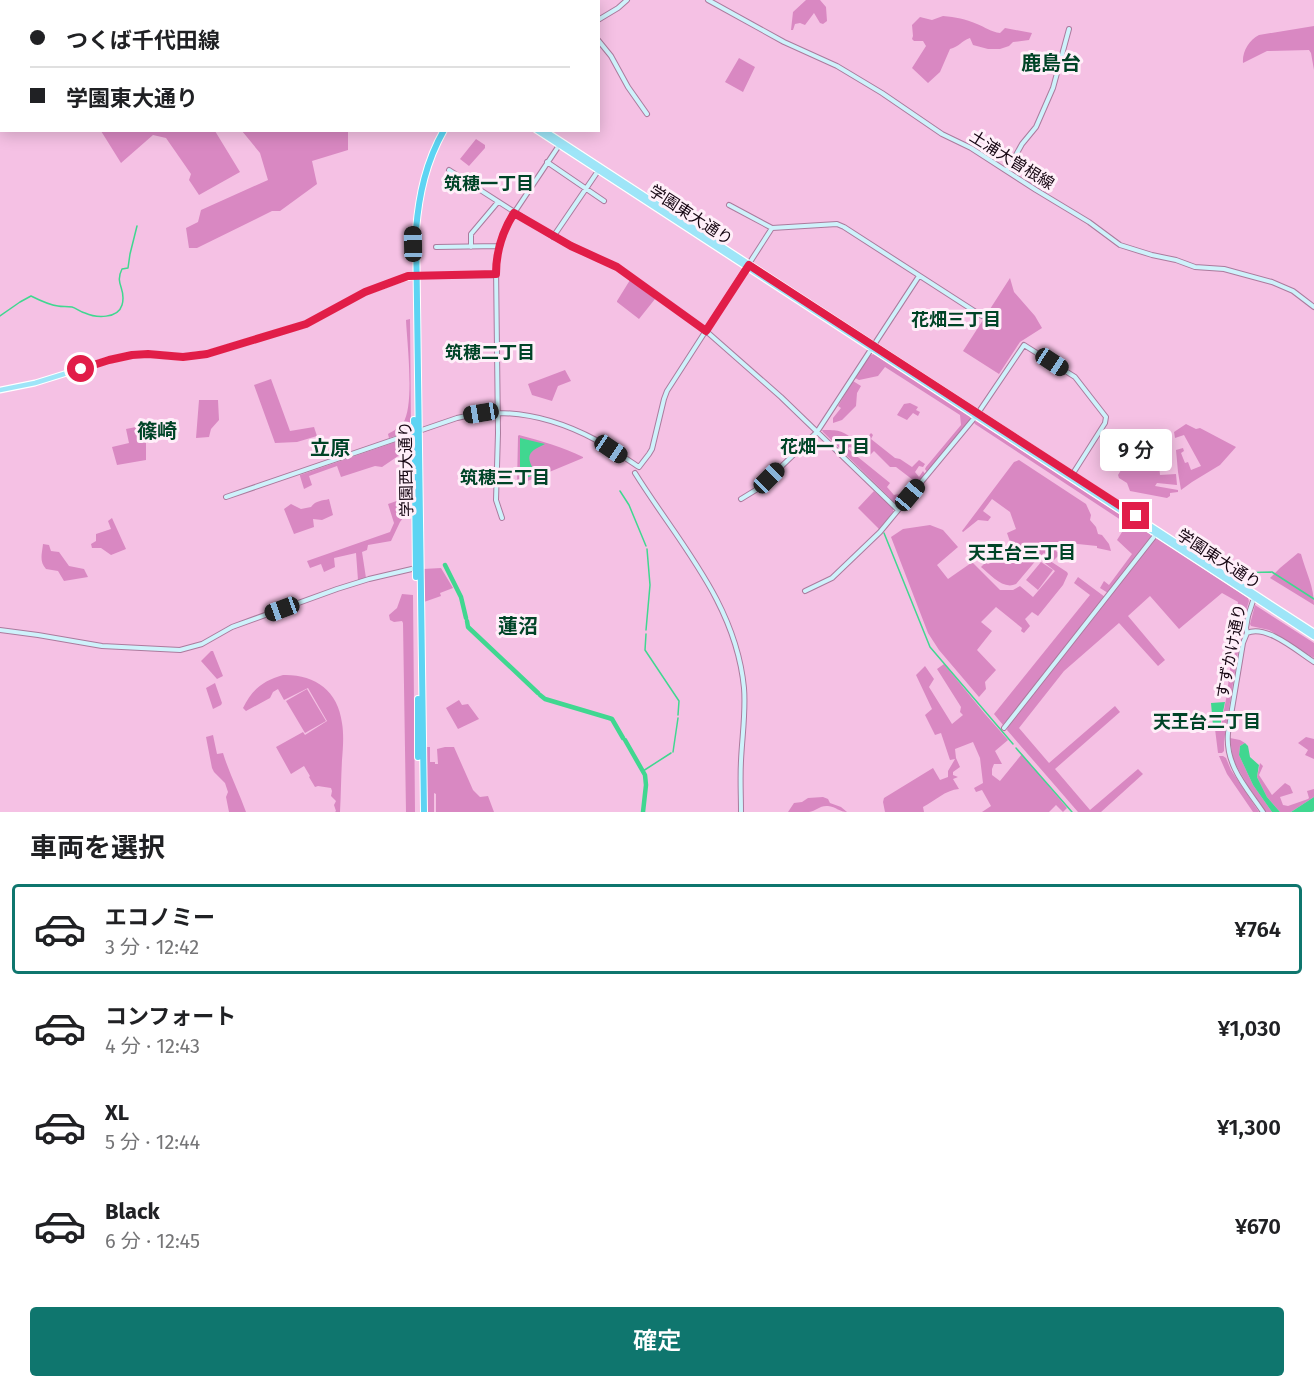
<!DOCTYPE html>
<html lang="ja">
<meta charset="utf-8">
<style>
:root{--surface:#fff;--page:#f6f6f6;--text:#202124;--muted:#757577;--line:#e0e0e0;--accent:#0f766e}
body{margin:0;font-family:"Fira Sans","Noto Sans JP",sans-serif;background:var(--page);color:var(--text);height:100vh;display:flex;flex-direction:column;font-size:22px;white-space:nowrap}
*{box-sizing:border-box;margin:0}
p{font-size:20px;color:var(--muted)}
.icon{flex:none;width:33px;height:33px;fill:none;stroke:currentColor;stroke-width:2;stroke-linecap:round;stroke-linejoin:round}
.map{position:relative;height:812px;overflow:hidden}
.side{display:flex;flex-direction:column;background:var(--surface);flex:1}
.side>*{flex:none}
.top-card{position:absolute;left:0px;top:0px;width:600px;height:132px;box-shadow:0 3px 15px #0003;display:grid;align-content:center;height:132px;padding:0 30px;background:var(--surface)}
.end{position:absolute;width:27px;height:27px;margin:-14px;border:8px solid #e11d48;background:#fff;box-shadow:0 0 0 3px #fff}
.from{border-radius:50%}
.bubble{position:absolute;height:42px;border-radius:6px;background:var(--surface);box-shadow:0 3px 15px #0003;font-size:20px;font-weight:600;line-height:42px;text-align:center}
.car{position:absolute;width:18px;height:36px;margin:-18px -9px;border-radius:8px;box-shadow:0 0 4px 2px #0007;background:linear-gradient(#222 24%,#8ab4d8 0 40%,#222 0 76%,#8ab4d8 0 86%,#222 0)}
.top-card b{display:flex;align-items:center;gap:21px;height:57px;font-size:22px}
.top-card b+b{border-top:2px solid var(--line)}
.top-card i{width:15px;height:15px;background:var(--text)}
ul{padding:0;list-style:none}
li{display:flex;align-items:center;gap:18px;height:90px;margin:0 12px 9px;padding:0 18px;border:3px solid transparent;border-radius:6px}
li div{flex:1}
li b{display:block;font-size:22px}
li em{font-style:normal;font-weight:600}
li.on{border-color:var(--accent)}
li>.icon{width:54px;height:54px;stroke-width:1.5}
h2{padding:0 30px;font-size:27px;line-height:72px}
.cta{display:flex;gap:12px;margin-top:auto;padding:12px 30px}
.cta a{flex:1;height:69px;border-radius:6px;background:var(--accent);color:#fff;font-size:24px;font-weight:600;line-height:69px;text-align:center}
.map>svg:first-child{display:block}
</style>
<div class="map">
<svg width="1314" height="812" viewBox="0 0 1314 812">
<rect width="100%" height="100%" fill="#f5c1e4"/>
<path fill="#d988c2" d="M55 0H145L146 1 55 2Z
M806 0H820L826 7 827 21 823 24 820 23 814 13 805 25 800 23 795 24 793 30H791L793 12Z
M943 16C956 17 965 19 977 24 985 27 991 32 1000 33L1005 28 1032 33 1029 40 1013 42 1009 46 1000 49H988L973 45 970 38C961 41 959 47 950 49L940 72 928 83 912 68 926 46 923 41H914L912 39 913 36 912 25 920 17 932 20Z
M1314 26V70L1311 53 1309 50 1267 51 1243 63C1242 52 1249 40 1259 35Z
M739 58 755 67 743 92 725 82Z
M335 130 348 132V150L312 161 317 184 280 211H272L197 248H189L186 228 198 222 201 210 268 180 260 153 242 131Z
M101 131H215L240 172 199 195 189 180 191 174 166 138 153 135 121 163Z
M476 139 485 145V148L469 166 460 159Z
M1010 278 1014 292 1035 316 1042 328 1020 342 999 374 963 351Z
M630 280 655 299 639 319 617 302V301Z
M410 319 411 428 410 431 389 438 388 434C393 431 400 428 403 423 415 405 407 342 406 320Z
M874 354 970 416V420L927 472 925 469 926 467 961 425 960 415 885 367 878 376 859 380 855 378 870 355Z
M565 370 571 381 558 386 552 401 532 395 528 384Z
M271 379 290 431 314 427 317 436 297 442 275 443 254 385Z
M853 381 861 386 857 393 856 406 842 420 833 423V418L841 408 838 406Z
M199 400H218L219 420 211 429 209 437 196 438Z
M910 403 918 407 916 410 920 412 918 416 913 413 907 420 897 415 904 404Z
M977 421 1150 534 1152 538 1108 593 1100 588 1104 581 1109 585 1132 554 1117 540 1127 524 975 424 974 422Z
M1186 424 1196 429 1200 428 1236 447 1220 465 1192 482 1181 490 1178 472 1176 450 1183 448 1184 451 1181 453 1185 463 1188 462 1191 470 1201 466 1184 435 1175 438 1174 432Z
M136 427 146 432V460L117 465 112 447 129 443 126 429Z
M822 430C838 430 842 430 854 440L858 436 862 438 857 448 849 447 848 449 890 483 887 487 894 495 903 493 913 480 896 467H890L874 451 868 457 866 456 868 449 862 442 864 437 867 438 871 433 873 435 871 439 895 458 900 459 912 467 919 460 925 464 923 467 919 466 915 472 919 477 923 471 925 474 900 504 897 505 823 432Z
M519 435C541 441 563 447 583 457V458L518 485 517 484 518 436Z
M410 437 412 439V517L403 518 400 522 391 541 368 545 367 550 362 552 366 578 358 580 356 553 334 558 335 567 324 572 321 564 310 568 307 561 390 532 394 523 388 504 408 497V454L404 452 382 467 375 466 341 477 337 466 309 476 312 485 304 489 300 476V475Z
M1132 444 1135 450H1147L1154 446 1161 447 1158 455 1160 475 1176 474 1177 485 1157 483 1155 486 1178 490V492L1170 493V496L1167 498 1130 491 1127 483 1119 478 1118 475 1126 462 1118 456 1125 446Z
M1019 460 1086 504 1091 515 1090 520 1096 527 1098 534 1102 535 1109 544 1111 551 1097 548V546L1068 543 1064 545 1060 544 1056 551 1060 554 1054 560 1044 553 1038 558 1016 584C1003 590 991 575 981 567L985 563 988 564 1014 553 1007 533 1016 529 1010 512 992 499 983 511 991 517 988 521 978 520 963 532 962 531 1014 462Z
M874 491 893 508V512L879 529 858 508Z
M329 499 333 515 322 520 313 519 314 527 294 534 284 509 291 504 301 509 311 507C316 500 322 501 329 499Z
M112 518 126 549 111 555 101 548H92L91 544 96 541V534L111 529 108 521Z
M930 525 943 530 958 547 937 565 948 579 971 563H973L1000 590H1013L1020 586 1033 597 1055 571 1041 560 1044 557 1067 572 1068 574 1063 585 1038 616 1032 612 1025 619 1030 626 1024 633 1021 631 1022 628 996 607 981 622 992 631 977 650 996 670 985 682 986 689 979 697 939 650 928 633 891 537 903 529Z
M1154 539H1158L1248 598 1249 601 1243 621 1226 727 1224 742V751L1222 753H1218L1215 729H1213V726H1221L1227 694 1238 602 1222 593 1179 629 1150 596 1128 616 1165 660 1158 666 1119 623 1064 671 1019 728 1049 763 1115 706 1120 712 1055 769 1090 810 1138 769 1143 774 1101 812H1078L1007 730 1008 726Z
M43 544 49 545 51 551 59 552 69 566 84 569 88 577 64 581 58 571 46 569C39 561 42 554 43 544Z
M1298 553 1301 554C1306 573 1314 586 1314 605L1270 578 1280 568Z
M1041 562 1053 570 1038 590 1026 580Z
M441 568 453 588 440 593 441 596 424 602 423 569Z
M1078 577 1105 597 1003 725 994 714 1090 595 1074 583Z
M402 594 413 595 415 812H406L403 623 402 621 394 622 390 620 389 615 397 608Z
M1255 605 1314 643V658L1269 630 1251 626 1250 624Z
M211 651H213L223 676 217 679 201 661Z
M944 664 985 714 1008 740 995 751 1002 764H994L992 769V775L1000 781 1022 754 1067 808 1063 812 1056 805 1049 812H982L991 806 982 790 976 792 974 788 983 783 980 758 973 742 955 749 956 758 960 767 953 772V775L958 777 953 779 959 789C945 790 935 801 923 807L924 812H885L883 802 884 798 933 768 940 780 948 777V771L955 759 950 760 941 733 935 735 925 715 932 709 916 675 925 666 934 679 929 687 952 724 963 715 960 712 961 707 937 669Z
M283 675C314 674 338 690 342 723 344 735 343 748 342 760 341 778 341 795 340 812H335L336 811 334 805 336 801 331 796 332 791 331 788 318 786 315 787 309 777 310 776 304 766 291 774 276 747 303 732 305 735 327 721 308 688 284 700 278 689 273 692 270 698 246 711 243 708C252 689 263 681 283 675Z
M215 683 222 703 221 705 213 709 206 688Z
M307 689 326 721 305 733 286 701Z
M459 700 462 705 468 704 479 719 458 729 446 708Z
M213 735 217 754 223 753C229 773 239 792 246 812H229L226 797 228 792 225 783 214 772 212 768 206 737Z
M1306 737 1314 739V759L1305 755 1308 750 1298 743Z
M1230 738 1240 740 1245 743 1240 746 1239 755 1253 785 1272 812H1266L1248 786 1233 760Z
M425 747H430V762H435V764H438L437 749 445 747H454L473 790 480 797 488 796 494 812H436V794L434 793V812H426Z
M1219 756H1223L1226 758 1231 770 1259 812H1253L1227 774Z
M1260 763 1263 766 1259 775 1272 795 1285 783 1290 786 1293 793 1280 797 1283 805 1288 806 1308 799 1309 798 1307 791 1314 789V797L1291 812H1280L1267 797 1257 777Z
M823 797 828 799 830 803 841 807 847 812C840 812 836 807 828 806 820 805 816 811 809 812 803 812 795 812 788 812L794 803 802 802 808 798Z"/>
<path fill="#40d790" d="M520 438 545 444C531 451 524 454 534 470V475L520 480Z
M1225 702 1220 727 1213 726 1211 703Z
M1245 743 1248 746 1250 757 1259 765 1257 777 1267 797 1280 812H1272L1253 785 1239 755 1240 746Z
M1314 797V811L1312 812H1291Z"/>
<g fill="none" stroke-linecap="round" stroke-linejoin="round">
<path stroke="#40d790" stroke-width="1.5" d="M0 316 20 302 31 296C39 300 49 305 58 306 62 307 67 306 72 307 76 308 80 312 85 313 96 318 118 319 122 305 127 288 114 285 122 269L128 268 130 254 137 226
M620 491 629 505 646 546
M884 533 930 647 1013 744
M1233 573 1272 572 1314 599
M646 630 650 585 647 549
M646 634 645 650 679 701 678 715
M1016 748 1072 812
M673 752 678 718
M643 771 671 753"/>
<path stroke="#40d790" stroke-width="4.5" d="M445 565 461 597 466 618
M467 621 468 627 538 693
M540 695 545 699 609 718 612 719 623 738
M625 740 645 775 646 785 643 812"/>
<defs>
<path id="secondary" d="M708 0 784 42 837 66 882 93 942 134 971 148 1036 190 1089 222 1120 245 1152 255 1176 260 1195 267 1224 269 1272 282 1293 291 1314 307
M598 20 618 8 627 0
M598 40 611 56 628 87 647 114
M547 162 604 201
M449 170 549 234 571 246 617 267 706 331 781 397 898 510
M1007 171 1022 144 1036 127 1053 88 1069 29
M729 205 772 228 837 224 844 227 982 316
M553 237 598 171
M436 247 499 246
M471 247V234L498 202
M417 276 496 275
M635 473C678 542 736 603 744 688 746 712 742 737 741 761 740 778 741 795 741 812
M226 497 457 418C505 406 553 417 596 440 611 448 625 458 639 467L649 454 652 449 664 399 667 391 772 228
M741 499 759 488 817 432 919 276
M502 518 496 500 498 433 496 267C497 250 501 235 510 219L560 144
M805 591 832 578 880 532 976 416 1024 345 1075 377 1106 417 1105 423 1072 475
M1255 595 1248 616 1246 628 1247 633 1243 643 1228 733C1225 765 1246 787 1263 812
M0 630 38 635 102 646 180 650 202 644 232 627 337 589 369 579 416 568
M1247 633C1266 624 1297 651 1314 662
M1004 728 1157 533"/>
<path id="primary" d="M504 2 505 0
M536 130 1314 637
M544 130 1314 632
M0 390 35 383 109 360 132 355 148 354 183 357 210 353 306 324 365 292 404 278 417 276"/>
<path id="highway" d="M355 0 356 2
M360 0 362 2
M414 420 415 466
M415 477 416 577
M418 699V757
M424 812 416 230C419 194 426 162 444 130"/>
</defs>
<use href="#secondary" stroke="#ab7b9d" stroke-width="6"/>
<use href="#primary" stroke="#fff" stroke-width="7"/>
<use href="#highway" stroke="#fff" stroke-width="8"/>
<use href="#secondary" stroke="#cef2fb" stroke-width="4"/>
<use href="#primary" stroke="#9ee5f8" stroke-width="4.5"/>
<use href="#highway" stroke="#5dd4f3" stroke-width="6"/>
</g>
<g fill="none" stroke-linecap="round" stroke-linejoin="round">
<path stroke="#e11d48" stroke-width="8" d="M81 369 109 360 132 355 148 354 183 357 207 354 306 324 365 292 408 276 496 274C496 252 502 232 514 213L571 246 617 267 706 331 749 265 1136 516"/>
</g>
<g text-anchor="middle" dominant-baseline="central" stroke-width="6" stroke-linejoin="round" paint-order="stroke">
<g font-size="16" fill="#160612" stroke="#ffeff9">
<text transform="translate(1012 160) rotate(32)">土浦大曽根線</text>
<text transform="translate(691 215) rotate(33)">学園東大通り</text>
<text transform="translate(406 469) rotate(-91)">学園西大通り</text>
<text transform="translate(1219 559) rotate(33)">学園東大通り</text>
<text transform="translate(1231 651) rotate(-79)">すずかけ通り</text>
</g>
<g font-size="18" font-weight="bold" fill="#004427" stroke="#ffeff9">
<text x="489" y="184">筑穂一丁目</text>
<text x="956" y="320">花畑三丁目</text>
<text x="490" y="353">筑穂二丁目</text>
<text x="825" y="447">花畑一丁目</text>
<text x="505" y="478">筑穂三丁目</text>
<text x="1022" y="553">天王台三丁目</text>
<text x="1207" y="722">天王台二丁目</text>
</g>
<g font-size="20" font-weight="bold" fill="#004427" stroke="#ffeff9">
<text x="1051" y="63">鹿島台</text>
<text x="157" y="431">篠崎</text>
<text x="330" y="448">立原</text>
<text x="518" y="626">蓮沼</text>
</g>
</g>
</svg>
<i class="end from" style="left:81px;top:369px"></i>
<i class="end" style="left:1136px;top:516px"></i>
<div class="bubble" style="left:1100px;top:429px;width:72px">9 分</div>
<i class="car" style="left:413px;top:244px;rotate:359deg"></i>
<i class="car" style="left:1052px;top:362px;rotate:123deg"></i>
<i class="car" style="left:481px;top:413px;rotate:261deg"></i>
<i class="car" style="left:611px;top:449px;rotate:124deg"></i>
<i class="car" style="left:769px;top:478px;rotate:45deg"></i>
<i class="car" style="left:910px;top:495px;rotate:40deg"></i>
<i class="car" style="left:282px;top:609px;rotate:250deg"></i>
<div class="top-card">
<b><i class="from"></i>つくば千代田線</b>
<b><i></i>学園東大通り</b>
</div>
</div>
<section class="side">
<h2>車両を選択</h2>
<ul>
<li class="on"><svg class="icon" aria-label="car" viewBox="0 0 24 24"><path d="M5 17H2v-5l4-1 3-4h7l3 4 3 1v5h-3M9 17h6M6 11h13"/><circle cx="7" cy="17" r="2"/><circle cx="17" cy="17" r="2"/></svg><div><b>エコノミー</b><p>3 分 · 12:42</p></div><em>¥764</em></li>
<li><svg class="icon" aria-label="car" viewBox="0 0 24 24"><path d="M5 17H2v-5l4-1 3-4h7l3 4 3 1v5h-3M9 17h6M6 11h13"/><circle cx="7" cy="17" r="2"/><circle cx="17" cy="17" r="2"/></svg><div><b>コンフォート</b><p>4 分 · 12:43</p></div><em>¥1,030</em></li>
<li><svg class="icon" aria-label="car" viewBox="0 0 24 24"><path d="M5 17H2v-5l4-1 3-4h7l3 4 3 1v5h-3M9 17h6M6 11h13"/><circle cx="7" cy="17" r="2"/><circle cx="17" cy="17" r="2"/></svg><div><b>XL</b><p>5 分 · 12:44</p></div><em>¥1,300</em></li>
<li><svg class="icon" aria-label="car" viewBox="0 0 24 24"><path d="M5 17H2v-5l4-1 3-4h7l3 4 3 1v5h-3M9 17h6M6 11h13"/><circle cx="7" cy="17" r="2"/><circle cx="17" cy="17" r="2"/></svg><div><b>Black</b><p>6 分 · 12:45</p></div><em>¥670</em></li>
</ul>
<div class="cta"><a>確定</a></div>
</section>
